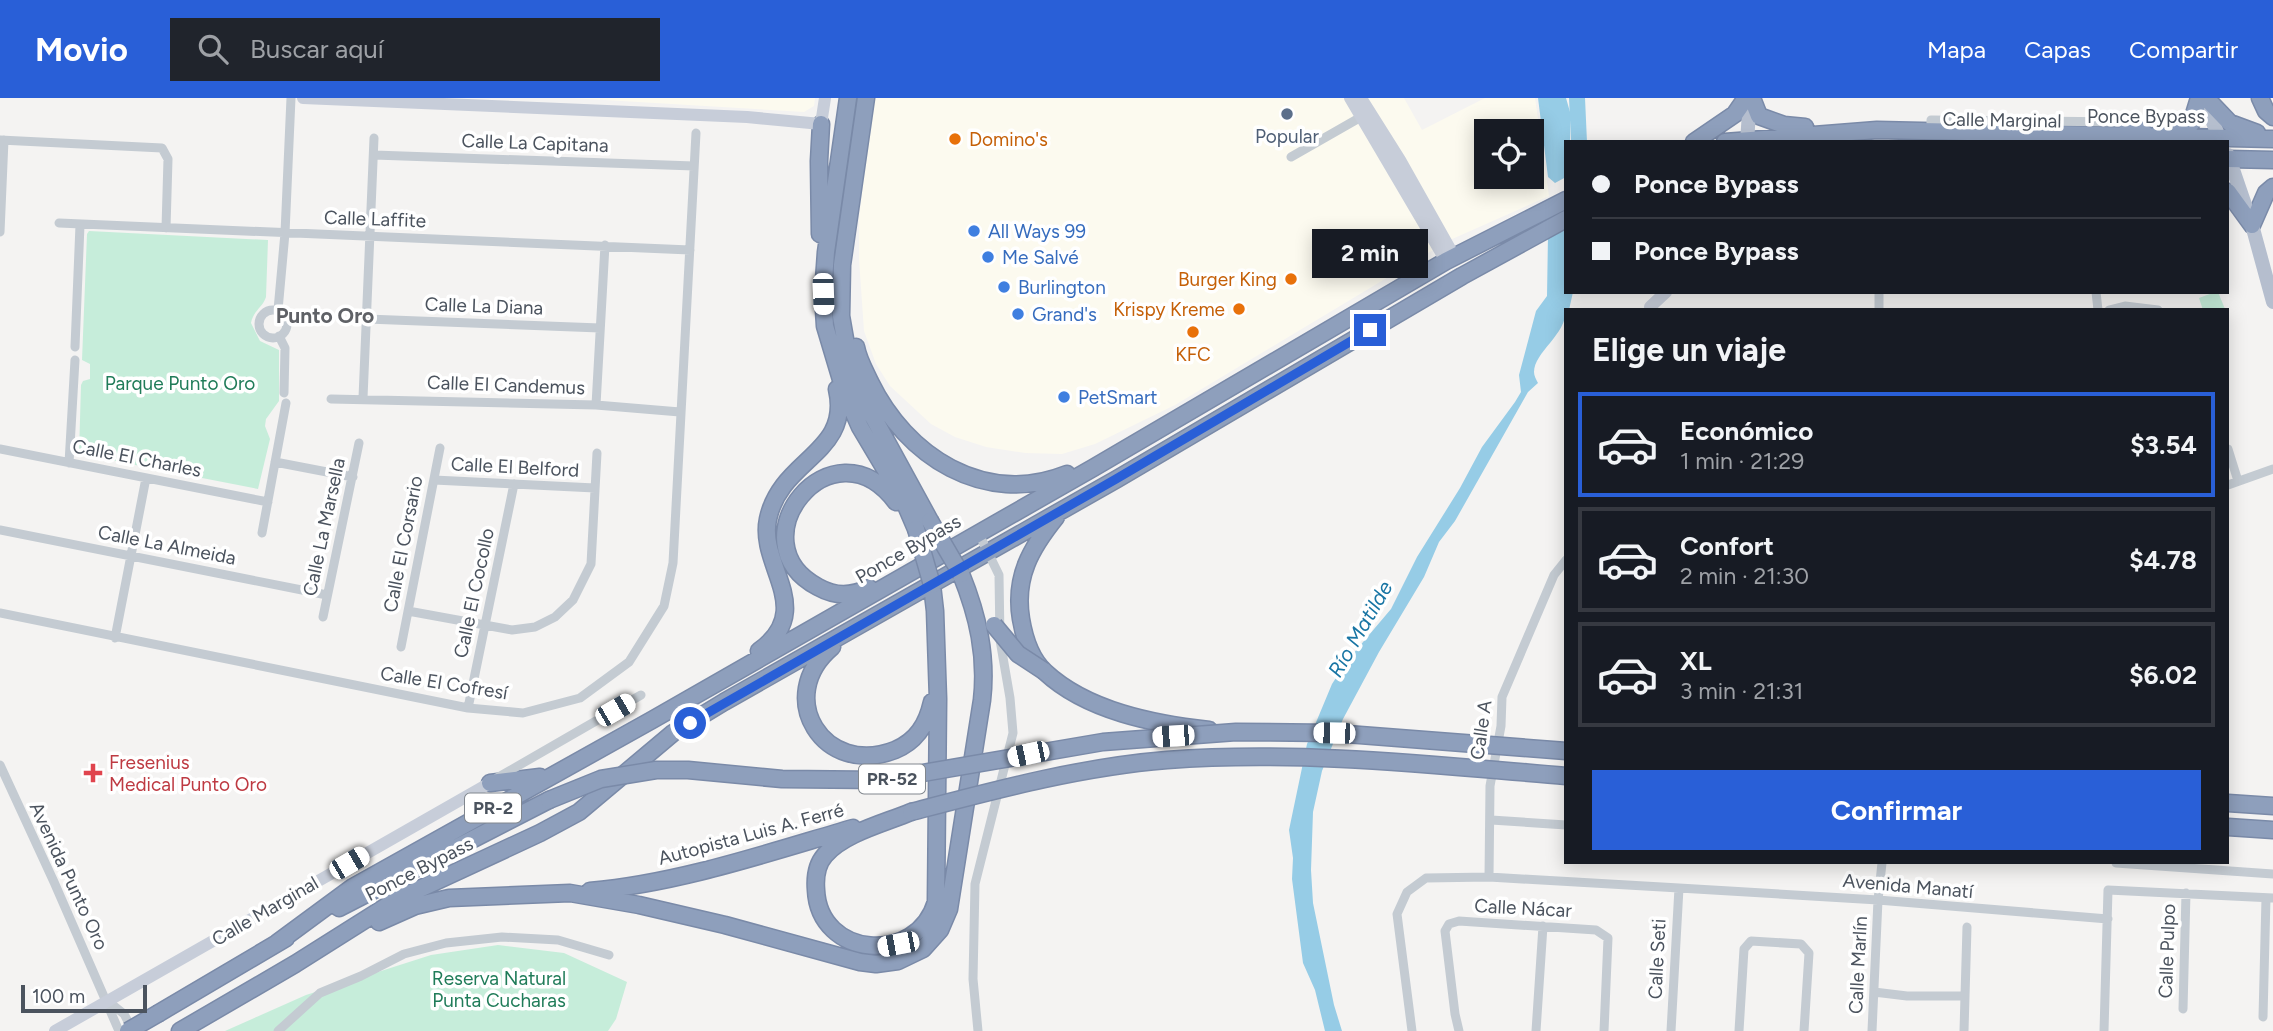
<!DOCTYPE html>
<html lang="es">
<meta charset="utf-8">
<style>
:root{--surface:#171b24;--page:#20242c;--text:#f1f3f6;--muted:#9ea1a6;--line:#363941;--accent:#295fd7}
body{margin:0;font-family:Figtree,sans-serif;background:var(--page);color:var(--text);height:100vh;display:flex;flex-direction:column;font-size:26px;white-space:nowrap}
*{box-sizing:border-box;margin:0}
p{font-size:23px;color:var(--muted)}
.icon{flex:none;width:38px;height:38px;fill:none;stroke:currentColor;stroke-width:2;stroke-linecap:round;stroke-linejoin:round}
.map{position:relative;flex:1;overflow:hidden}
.panel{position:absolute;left:1564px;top:210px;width:665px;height:556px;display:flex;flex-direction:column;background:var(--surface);border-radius:0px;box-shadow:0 4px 18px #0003}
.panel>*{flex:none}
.top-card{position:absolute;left:1564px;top:42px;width:665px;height:154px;border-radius:0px;box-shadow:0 4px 18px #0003;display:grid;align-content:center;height:154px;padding:0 28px;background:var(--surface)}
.tools{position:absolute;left:1474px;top:21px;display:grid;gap:14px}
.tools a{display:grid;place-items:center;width:70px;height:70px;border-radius:0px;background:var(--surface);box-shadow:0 4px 18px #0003;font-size:35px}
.scale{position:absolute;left:21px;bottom:18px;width:126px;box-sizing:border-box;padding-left:7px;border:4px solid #4b535e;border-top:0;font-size:19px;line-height:24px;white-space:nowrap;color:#4b535e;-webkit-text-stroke:5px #fff;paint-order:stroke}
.end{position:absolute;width:32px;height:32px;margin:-16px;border:9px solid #295fd7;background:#fff;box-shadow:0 0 0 4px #fff}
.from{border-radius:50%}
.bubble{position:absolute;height:49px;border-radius:0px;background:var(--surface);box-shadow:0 4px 18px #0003;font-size:23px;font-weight:700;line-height:49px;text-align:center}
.car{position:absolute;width:21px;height:42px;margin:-21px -10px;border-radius:9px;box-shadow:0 0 5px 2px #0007;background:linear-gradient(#fff 24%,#345 0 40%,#fff 0 76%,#345 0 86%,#fff 0)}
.top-card b{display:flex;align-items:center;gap:24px;height:66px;font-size:26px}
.top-card b+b{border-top:2px solid var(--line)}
.top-card i{width:18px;height:18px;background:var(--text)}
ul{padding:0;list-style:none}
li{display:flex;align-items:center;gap:21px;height:105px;margin:0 14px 10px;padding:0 14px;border:4px solid var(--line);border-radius:0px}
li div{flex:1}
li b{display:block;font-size:26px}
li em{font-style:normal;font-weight:700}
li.selected{border-color:var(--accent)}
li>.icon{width:63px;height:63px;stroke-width:1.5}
h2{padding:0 28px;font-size:32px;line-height:84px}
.primary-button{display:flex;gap:14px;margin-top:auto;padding:14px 28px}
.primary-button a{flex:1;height:80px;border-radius:0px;background:var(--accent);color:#fff;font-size:28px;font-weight:700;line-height:80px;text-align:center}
header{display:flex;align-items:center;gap:42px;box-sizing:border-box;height:98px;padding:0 35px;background:var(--accent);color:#fff}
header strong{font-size:33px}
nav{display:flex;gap:38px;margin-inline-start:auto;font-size:24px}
.search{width:490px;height:63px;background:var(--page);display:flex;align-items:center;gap:18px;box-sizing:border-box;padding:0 24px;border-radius:0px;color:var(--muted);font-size:26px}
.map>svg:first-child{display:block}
</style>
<header>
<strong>Movio</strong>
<div class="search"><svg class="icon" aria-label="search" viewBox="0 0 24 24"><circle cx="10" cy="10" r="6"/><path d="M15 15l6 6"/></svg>Buscar aquí</div>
<nav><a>Mapa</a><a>Capas</a><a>Compartir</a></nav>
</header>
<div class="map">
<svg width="2273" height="933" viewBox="0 0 2273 933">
<rect width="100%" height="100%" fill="#f4f3f2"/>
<path fill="#fcfaef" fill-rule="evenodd" d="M571 0H815L814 8 804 14Z
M873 0H1404L1422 32 1485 0H1535L1549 98 1450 142 1175 307 1095 346 1062 356 1025 355 986 349 955 339 931 326 890 288 876 266 864 233 859 161V121ZM1486 33H1531V79H1486Z"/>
<path fill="#c6edda" d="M89 133 268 142 266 199C263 209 253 213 251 225L260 243 279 252V303L266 321 265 328 270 341 258 391 79 356 81 287 83 283 90 281V266L82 262 87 136Z
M2215 194H2218L2225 211 2203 212 2199 200Z
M498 847 564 855 627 884 616 921 608 933H225L306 897 431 857Z"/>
<path fill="#96cce6" d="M1538 0H1566L1570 14V44H1566V79L1555 85 1548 79Z
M1566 131V194H1573L1569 212H1566C1566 237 1534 254 1534 274 1534 278 1536 281 1538 285L1528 294 1455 423 1439 444 1424 479 1379 554 1343 621 1322 673 1313 714 1311 772 1313 805 1334 907 1342 933H1325L1315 892 1303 865 1292 781 1293 760 1289 732 1307 646 1332 586 1347 563 1391 511 1417 459 1460 390 1482 349 1515 304 1521 294 1519 277 1536 213 1547 198 1548 137Z"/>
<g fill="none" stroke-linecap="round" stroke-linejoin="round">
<path stroke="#96cce6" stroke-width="16" d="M1577 0 1579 44"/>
<defs>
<path id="highway" d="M848 0 826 154 823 196 825 228 845 295 860 329 904 403 916 431
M866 0 842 167 841 218 848 258 859 293 930 423
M1752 0 1759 18 1784 27 1805 29
M2206 0 2230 25 2257 35
M2260 0 2266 13 2273 19
M2126 24 2150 39
M2168 39 2191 26 2199 0
M1694 44 1735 16 1746 0
M1725 44 1877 32 2273 41
M2228 61 2273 62
M2228 94 2252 127
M2252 127 2266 95 2273 89
M820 136 819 63 821 26
M856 249C858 261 865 273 870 284 906 358 984 409 1067 376
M1056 419C1031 450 1014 479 1021 521 1024 539 1031 561 1045 574 1087 613 1154 626 1209 632
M869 490C851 498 836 499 818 489 733 444 832 319 896 404
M832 549C773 599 824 680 895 652 917 643 927 626 932 604
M759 553C817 511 758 468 768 421 781 360 852 356 837 291
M490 685 540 679
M2228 705 2273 708
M911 714C885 725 844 735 825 757 817 766 815 780 816 792 819 860 917 868 936 804L938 601 935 513 932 487
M2228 729 2273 732
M590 793C679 785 767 755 853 730
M339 810 549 702
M379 824 415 808 449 800 570 795 639 807 725 827 860 864 876 866 898 863 923 851 940 832 949 811 982 602C987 558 978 518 961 476
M277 845 353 789 652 622 1093 370 1446 163 1566 102
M159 915 286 840
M180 933 295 866 398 801 540 735 579 714 673 635 724 604 1117 381 1462 178 1566 121"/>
</defs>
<use href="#highway" stroke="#7a8aa8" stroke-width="19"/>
<path stroke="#c4cbd2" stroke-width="9" d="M1931 34V22L2126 24
M0 42 162 50 168 61 166 130
M374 57 694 68
M1291 59 1361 19
M59 125 690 152
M0 134 4 42
M2096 194 2098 212
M259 226a14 14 0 1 1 28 0a14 14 0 1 1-28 0Z
M278 212 285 135 291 0
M1879 212V194
M2109 212 2125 208 2158 212
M367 221 600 230
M279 238 285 250 284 295
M75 249 80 127
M363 300 374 40
M331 301 596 307 680 314
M596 307 605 147
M0 351 268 404
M2228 351 2238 383
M275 364 353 379
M69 365 75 262
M434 382 595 390
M2228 387 2273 371
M0 432 327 497
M262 435 286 305
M408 513 512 532 535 529 555 519 573 502 591 466 597 355
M0 515 468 610 523 615 580 600 629 564 664 508 673 465 696 35
M323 519 359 345
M115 540 146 380
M401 549 440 350
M468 610 514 386
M0 667 54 784 119 933
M497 680 641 597
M1491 722 1566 727
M2116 765 2273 776
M1489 779 1490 688 1501 628 1502 599 1554 477 1566 462
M1874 894 1907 898H1965
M109 904 124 916 133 933
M2183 911 2186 795
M2263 919 2266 800
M278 933 320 895 361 878 404 856 446 845 502 839 558 842 609 857
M978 933 973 881 975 786 1013 635 1010 600 1000 542 999 477 978 434
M1412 933 1397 816 1407 794 1426 780 1489 779 1679 790 1878 802 2108 821
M1459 933 1455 916 1445 833 1449 826 1459 823 1596 832 1608 840 1604 933
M1536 933 1543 828
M1671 933 1679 790
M1739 933 1744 851 1751 843 1801 846 1809 855 1804 933
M1872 933 1878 802 1882 765
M1964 933 1967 829
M2104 933 2108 792 2273 800"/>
<path stroke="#c7cdd9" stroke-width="12" d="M303 0 747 19 821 26 825 0
M1350 0 1446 163
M1361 0 1400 62 1454 158
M1650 209 1666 194
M55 933 490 685"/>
<path stroke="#b5bece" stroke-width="14" d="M2203 0 2221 44
M1747 44 1750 0
M2228 57 2252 127 2273 204"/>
<use href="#highway" stroke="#8e9fbc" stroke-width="16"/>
<defs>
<path id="highway-bridge" d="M930 423 961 476
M916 431 932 487
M994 527 1018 556 1044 573
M549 702 601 681 656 672H688L782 681 882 682 1103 644 1236 634 1334 635 1566 653
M911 714C995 692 1080 669 1167 662 1300 652 1434 667 1566 678
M128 933 159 915"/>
</defs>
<use href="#highway-bridge" stroke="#7a8aa8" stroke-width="19" stroke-linecap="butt"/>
<use href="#highway-bridge" stroke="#8e9fbc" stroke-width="16"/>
</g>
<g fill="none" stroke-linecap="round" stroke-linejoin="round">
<path stroke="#295fd7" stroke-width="9" d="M690 625 1116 381 1370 232"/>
</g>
<circle fill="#5c6f8a" stroke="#fff" stroke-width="2.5" cx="1287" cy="16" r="7"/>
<g fill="#e8710a" stroke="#fff" stroke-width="2.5">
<circle cx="955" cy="41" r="7"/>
<circle cx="1291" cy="181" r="7"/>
<circle cx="1239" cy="211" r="7"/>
<circle cx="1193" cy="234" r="7"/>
</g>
<g fill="#3f7fe0" stroke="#fff" stroke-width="2.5">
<circle cx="974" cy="133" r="7"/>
<circle cx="988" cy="159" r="7"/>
<circle cx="1004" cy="189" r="7"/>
<circle cx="1018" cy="216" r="7"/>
<circle cx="1064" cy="299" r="7"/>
</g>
<path fill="#e0444e" stroke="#fff" stroke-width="2.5" d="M89.5 664.5h7v7h7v7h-7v7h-7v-7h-7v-7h7z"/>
<g text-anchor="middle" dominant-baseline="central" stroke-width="7" stroke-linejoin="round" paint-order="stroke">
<g fill="#fff" stroke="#81878e" stroke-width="2">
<rect x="859" y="666.5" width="66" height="29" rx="5"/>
<rect x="465" y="695.5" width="56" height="29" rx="5"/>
</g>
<g font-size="18" font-weight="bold" fill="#4b535e">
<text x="892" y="681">PR-52</text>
<text x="493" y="710">PR-2</text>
</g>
<g font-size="19" fill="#4b535e" stroke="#fff">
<text x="2146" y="18">Ponce Bypass</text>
<text transform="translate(2002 22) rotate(1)">Calle Marginal</text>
<text transform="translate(535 45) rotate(2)">Calle La Capitana</text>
<text transform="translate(375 121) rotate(2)">Calle Laffite</text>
<text transform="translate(484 208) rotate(2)">Calle La Diana</text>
<text transform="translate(506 287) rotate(2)">Calle El Candemus</text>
<text transform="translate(137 360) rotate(11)">Calle El Charles</text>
<text transform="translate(515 369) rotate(3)">Calle El Belford</text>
<text transform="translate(324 429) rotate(-78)">Calle La Marsella</text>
<text transform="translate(403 446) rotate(-79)">Calle El Corsario</text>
<text transform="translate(167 447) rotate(11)">Calle La Almeida</text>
<text transform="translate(908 451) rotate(-30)">Ponce Bypass</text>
<text transform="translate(474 495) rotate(-78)">Calle El Cocollo</text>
<text transform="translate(444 585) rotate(9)">Calle El Cofresí</text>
<text transform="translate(1481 632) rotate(-82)">Calle A</text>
<text transform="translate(751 736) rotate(-15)">Autopista Luis A. Ferré</text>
<text transform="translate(419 771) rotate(-27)">Ponce Bypass</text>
<text transform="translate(69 778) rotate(65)">Avenida Punto Oro</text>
<text transform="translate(1908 788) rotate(5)">Avenida Manatí</text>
<text transform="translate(1523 810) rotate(3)">Calle Nácar</text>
<text transform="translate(265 813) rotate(-30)">Calle Marginal</text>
<text transform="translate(2167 853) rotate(-88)">Calle Pulpo</text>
<text transform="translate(1657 861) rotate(-87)">Calle Seti</text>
<text transform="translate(1858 867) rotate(-87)">Calle Marlín</text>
</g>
<g font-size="19" fill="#4e5e75" stroke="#fff">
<text x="1287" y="38">Popular</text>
</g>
<g font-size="19" fill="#c56008" stroke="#fff" text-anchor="end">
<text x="969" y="41" text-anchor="start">Domino's</text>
<text x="1277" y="181">Burger King</text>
<text x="1225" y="211">Krispy Kreme</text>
<text x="1193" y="256" text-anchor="middle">KFC</text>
</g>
<g font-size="19" fill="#366cbe" stroke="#fff" text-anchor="start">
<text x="988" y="133">All Ways 99</text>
<text x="1002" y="159">Me Salvé</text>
<text x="1018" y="189">Burlington</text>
<text x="1032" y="216">Grand's</text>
<text x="1078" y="299">PetSmart</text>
</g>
<g font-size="19" fill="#207c59" stroke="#fff">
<text x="180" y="285">Parque Punto Oro</text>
<text x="499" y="880">Reserva Natural<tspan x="499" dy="22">Punta Cucharas</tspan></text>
</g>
<g font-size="19" fill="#be3a42" stroke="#fff" text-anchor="start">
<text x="109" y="664">Fresenius<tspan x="109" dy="22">Medical Punto Oro</tspan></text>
</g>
<g font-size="21" font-weight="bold" fill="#5f6166" stroke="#fff">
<text x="325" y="217">Punto Oro</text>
</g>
<g font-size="21" font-style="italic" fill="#1875a4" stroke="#fff">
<text transform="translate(1360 531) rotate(-60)">Río Matilde</text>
</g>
</g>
</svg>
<div class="tools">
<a><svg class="icon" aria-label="locate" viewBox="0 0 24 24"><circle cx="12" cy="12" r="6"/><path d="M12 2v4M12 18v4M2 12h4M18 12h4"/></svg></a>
</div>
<div class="scale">100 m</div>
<i class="end from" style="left:690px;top:625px"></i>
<i class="end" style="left:1370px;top:232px"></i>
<div class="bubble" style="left:1312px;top:131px;width:116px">2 min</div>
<i class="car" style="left:823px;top:196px;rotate:178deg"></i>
<i class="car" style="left:615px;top:612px;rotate:60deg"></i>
<i class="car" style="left:1334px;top:635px;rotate:271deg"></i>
<i class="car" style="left:1173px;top:638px;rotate:266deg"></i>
<i class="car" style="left:1028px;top:656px;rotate:258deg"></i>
<i class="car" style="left:349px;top:765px;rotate:60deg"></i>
<i class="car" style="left:898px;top:846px;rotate:259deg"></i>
<div class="top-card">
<b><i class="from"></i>Ponce Bypass</b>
<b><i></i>Ponce Bypass</b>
</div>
<section class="panel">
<h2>Elige un viaje</h2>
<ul>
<li class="selected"><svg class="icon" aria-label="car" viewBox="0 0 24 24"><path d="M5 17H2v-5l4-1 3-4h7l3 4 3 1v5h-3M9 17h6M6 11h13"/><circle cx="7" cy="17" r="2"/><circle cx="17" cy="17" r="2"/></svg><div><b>Económico</b><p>1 min · 21:29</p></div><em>$3.54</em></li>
<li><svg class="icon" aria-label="car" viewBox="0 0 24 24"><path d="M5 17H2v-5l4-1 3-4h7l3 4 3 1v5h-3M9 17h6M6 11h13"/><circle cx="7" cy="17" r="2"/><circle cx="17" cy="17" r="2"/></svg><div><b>Confort</b><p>2 min · 21:30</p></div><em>$4.78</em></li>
<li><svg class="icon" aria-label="car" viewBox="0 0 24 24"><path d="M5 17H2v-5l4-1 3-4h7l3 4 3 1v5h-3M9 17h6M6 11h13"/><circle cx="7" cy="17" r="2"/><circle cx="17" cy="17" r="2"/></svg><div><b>XL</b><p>3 min · 21:31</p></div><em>$6.02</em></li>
</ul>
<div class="primary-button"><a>Confirmar</a></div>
</section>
</div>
